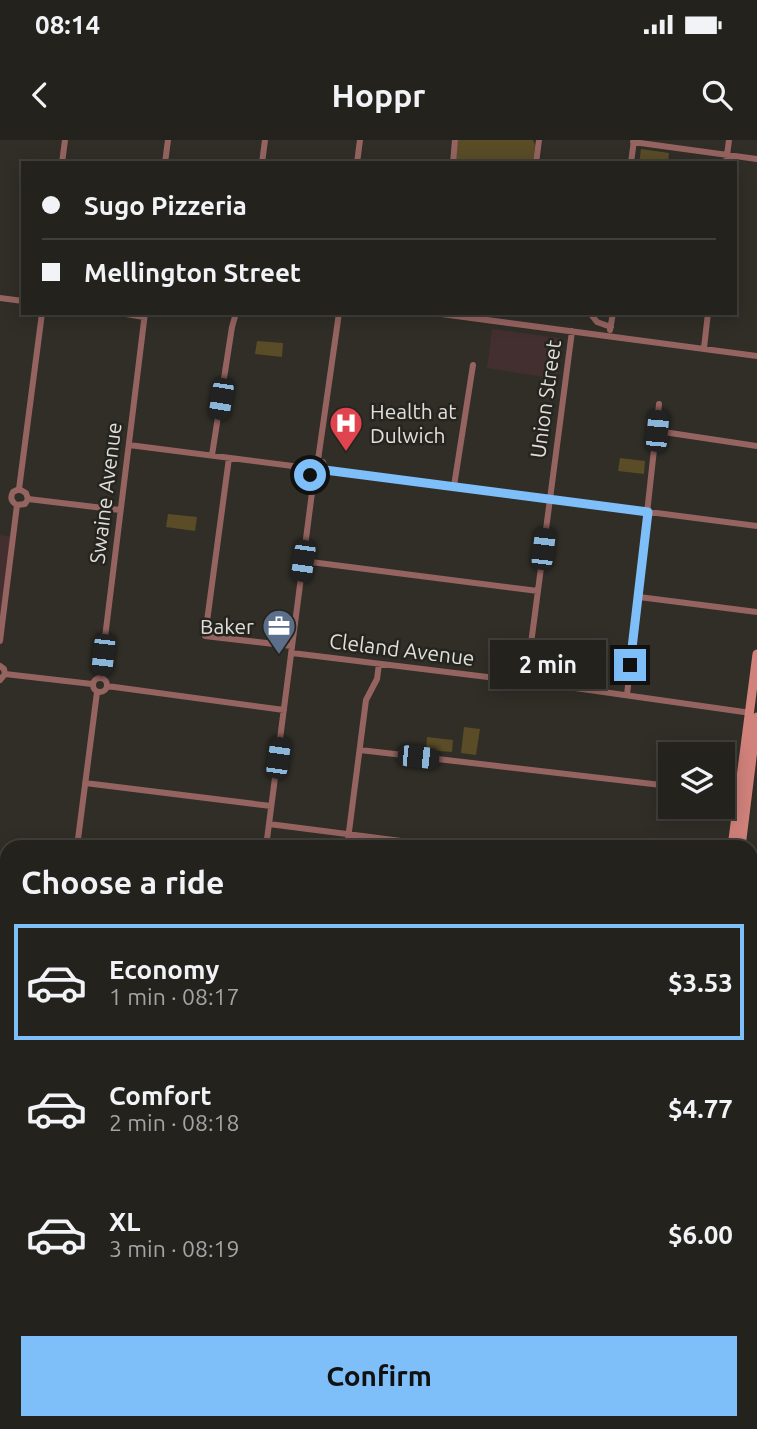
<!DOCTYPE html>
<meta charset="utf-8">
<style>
:root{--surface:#24221d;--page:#302f2a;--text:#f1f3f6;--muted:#a3a4a4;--line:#413f3b;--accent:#7ebef9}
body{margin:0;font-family:Ubuntu,sans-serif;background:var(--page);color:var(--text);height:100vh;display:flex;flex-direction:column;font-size:26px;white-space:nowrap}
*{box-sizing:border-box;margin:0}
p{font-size:23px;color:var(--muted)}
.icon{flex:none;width:38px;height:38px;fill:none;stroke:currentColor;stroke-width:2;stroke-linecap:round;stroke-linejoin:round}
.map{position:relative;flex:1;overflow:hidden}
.sheet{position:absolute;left:0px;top:700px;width:758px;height:590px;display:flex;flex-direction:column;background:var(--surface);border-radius:21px 21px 0 0;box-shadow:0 4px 18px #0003,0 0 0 2px var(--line)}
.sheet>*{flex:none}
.hud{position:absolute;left:21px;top:21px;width:716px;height:154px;border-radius:0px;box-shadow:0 4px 18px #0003,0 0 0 2px var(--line);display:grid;align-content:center;height:154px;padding:0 21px;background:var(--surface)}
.fabs{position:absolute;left:658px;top:602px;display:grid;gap:14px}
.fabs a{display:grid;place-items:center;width:77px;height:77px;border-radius:0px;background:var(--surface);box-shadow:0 4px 18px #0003,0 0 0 2px var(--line);font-size:35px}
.end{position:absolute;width:32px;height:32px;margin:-16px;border:9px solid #7ebef9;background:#111;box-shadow:0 0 0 4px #111}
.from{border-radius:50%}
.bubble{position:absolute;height:49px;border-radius:0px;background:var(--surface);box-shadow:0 4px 18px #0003,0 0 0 2px var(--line);font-size:23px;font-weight:700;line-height:49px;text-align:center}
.car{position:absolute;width:21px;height:42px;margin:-21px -10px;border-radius:9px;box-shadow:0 0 5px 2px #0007;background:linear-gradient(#222 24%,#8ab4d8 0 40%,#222 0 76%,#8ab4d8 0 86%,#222 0)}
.hud b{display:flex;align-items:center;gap:24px;height:66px;font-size:26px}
.hud b+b{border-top:2px solid var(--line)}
.hud i{width:18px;height:18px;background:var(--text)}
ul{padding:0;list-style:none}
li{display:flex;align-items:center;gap:21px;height:116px;margin:0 14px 10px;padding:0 7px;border:4px solid transparent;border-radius:0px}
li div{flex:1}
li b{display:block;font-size:26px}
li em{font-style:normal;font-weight:700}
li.selected{border-color:var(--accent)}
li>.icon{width:63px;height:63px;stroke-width:1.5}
h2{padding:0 21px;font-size:32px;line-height:84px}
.cta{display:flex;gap:14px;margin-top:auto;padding:14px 21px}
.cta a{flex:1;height:80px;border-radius:0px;background:var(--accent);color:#111;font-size:28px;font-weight:700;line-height:80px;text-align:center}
.status{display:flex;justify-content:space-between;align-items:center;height:49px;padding:0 35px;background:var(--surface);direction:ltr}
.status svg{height:19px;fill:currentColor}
header{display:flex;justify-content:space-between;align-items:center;height:91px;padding:0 21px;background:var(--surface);font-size:32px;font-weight:700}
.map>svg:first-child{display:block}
</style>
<div class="status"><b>08:14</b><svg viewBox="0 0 49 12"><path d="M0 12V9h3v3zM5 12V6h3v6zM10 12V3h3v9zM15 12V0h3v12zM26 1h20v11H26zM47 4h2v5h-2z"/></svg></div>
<header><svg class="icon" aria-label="back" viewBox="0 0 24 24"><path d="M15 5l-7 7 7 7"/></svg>Hoppr<svg class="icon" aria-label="search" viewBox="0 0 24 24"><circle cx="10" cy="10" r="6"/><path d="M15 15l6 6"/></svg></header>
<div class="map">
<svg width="757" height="1289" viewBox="0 0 757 1289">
<rect width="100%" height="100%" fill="#302e27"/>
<path fill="#442f30" d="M492 189 560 198 563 201 557 239 487 228Z
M0 395 12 397 0 499Z"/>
<path fill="#594c27" d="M458 0H533L535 5 533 23H455Z
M641 9 669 13 668 23H639Z
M257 201 283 203 282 217 255 214Z
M620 318 645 321 644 334 618 331Z
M168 374 197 377 195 391 166 387Z
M464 587 480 589 476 615 461 613Z
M427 597 453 600 452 612 426 610Z
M751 840H757V979L751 978Z
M0 914 7 915V1283H506L489 1285V1289H0Z"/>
<path fill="#174c65" d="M243 1283H304L295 1289H241Z"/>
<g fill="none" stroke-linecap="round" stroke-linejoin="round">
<path stroke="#174c65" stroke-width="2" d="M751 881 757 875
M380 1289 382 1283"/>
<path stroke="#966460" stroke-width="6" d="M633 2 757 19
M62 23 65 0
M165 23 168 0
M262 23 265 0
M357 23 360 0
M453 23 455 0
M536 23 539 0
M631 23 634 0
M726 23 729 0
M0 158 23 161
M120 173 144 177
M434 173 757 216
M590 173 597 182 611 187
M610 190 613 173
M704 208 708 173
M657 291 757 306
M129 305 308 328
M212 315 232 187 236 173
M229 318 205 496 292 506
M318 320 339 173
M325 330 757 386
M314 337 308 330 312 321 323 322 325 330
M454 346 473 225
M19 349 42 173
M28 359 120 370
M17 365 25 364 28 359 26 353 19 349
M17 365C11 362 10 357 13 352L19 349
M303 421 538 451
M639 457 757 472
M0 501 17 365
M292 513 561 546 751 573
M0 526 4 529 5 534 0 540
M5 534 92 544
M93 545a7 7 0 1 1 14 0a7 7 0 1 1-14 0Z
M100 538 145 173
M526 542 572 191
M107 546 284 570
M627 555 659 264
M360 610 670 646
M85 643 271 666
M723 652 742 654
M269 684 448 707
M77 707 97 552
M266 707 314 337
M347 707 366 560 377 539 379 524
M751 773H757
M751 831 757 832
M0 888 7 889"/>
<path stroke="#d1827b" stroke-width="9" d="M732 707 757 514
M741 707 757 577"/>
<path stroke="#fe9890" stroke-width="10" d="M751 984 757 985
M751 995 757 996"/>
<path stroke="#f8c6c1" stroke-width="12" d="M0 894 7 896
M0 905 7 907
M642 1289 643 1283
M659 1289 660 1283"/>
</g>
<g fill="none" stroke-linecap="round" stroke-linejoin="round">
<path stroke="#7ebef9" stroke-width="9" d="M310 335 319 337 325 330 648 372 630 525"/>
</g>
<defs>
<symbol id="hospital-pin" viewBox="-11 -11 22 30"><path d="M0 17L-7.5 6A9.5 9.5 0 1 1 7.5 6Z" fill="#e0444e" stroke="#26241e"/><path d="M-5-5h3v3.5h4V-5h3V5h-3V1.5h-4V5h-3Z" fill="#fff"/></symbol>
<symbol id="office-pin" viewBox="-11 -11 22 30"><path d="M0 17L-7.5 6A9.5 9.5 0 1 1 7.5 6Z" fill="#5c6f8a" stroke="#26241e"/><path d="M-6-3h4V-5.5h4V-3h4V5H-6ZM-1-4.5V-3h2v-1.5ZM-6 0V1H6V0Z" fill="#fff"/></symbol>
</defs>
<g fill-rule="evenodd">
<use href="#hospital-pin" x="327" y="264" width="38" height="52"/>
<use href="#office-pin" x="260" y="467" width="38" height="52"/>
</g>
<g text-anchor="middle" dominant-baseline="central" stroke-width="5" stroke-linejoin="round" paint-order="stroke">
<g font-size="21" fill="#e0dfdb" stroke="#26241e">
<text transform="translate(545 259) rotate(-82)">Union Street</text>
<text transform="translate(105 353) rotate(-83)">Swaine Avenue</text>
<text transform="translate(402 509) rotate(7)">Cleland Avenue</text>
</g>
<g font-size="21" fill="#e0dfdb" stroke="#26241e" text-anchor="start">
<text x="370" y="271">Health at<tspan x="370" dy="24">Dulwich</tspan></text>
<text x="254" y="486" text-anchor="end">Baker</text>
</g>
</g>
</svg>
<div class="fabs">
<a><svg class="icon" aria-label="layers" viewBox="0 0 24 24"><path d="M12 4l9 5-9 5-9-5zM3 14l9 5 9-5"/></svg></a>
</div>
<i class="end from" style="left:310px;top:335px"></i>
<i class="end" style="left:630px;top:525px"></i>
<div class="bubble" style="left:490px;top:500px;width:116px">2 min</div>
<i class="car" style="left:221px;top:259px;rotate:189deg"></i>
<i class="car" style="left:657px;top:291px;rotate:5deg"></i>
<i class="car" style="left:543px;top:409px;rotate:7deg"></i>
<i class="car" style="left:303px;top:421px;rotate:188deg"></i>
<i class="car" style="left:103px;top:515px;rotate:186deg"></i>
<i class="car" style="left:418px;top:617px;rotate:96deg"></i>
<i class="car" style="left:278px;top:618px;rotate:8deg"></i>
<div class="hud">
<b><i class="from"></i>Sugo Pizzeria</b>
<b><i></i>Mellington Street</b>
</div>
<section class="sheet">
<h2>Choose a ride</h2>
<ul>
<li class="selected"><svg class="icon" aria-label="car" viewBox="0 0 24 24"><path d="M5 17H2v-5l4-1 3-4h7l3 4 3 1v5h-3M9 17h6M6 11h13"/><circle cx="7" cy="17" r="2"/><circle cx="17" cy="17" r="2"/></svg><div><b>Economy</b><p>1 min · 08:17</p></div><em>$3.53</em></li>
<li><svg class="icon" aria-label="car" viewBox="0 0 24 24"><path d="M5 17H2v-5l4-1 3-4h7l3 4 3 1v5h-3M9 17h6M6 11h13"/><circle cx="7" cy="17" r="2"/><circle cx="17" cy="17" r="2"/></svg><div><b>Comfort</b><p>2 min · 08:18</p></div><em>$4.77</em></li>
<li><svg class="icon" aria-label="car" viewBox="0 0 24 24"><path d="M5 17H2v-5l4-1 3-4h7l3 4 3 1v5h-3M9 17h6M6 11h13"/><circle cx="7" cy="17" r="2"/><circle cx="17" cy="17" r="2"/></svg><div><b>XL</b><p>3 min · 08:19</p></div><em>$6.00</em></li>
</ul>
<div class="cta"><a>Confirm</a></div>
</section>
</div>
